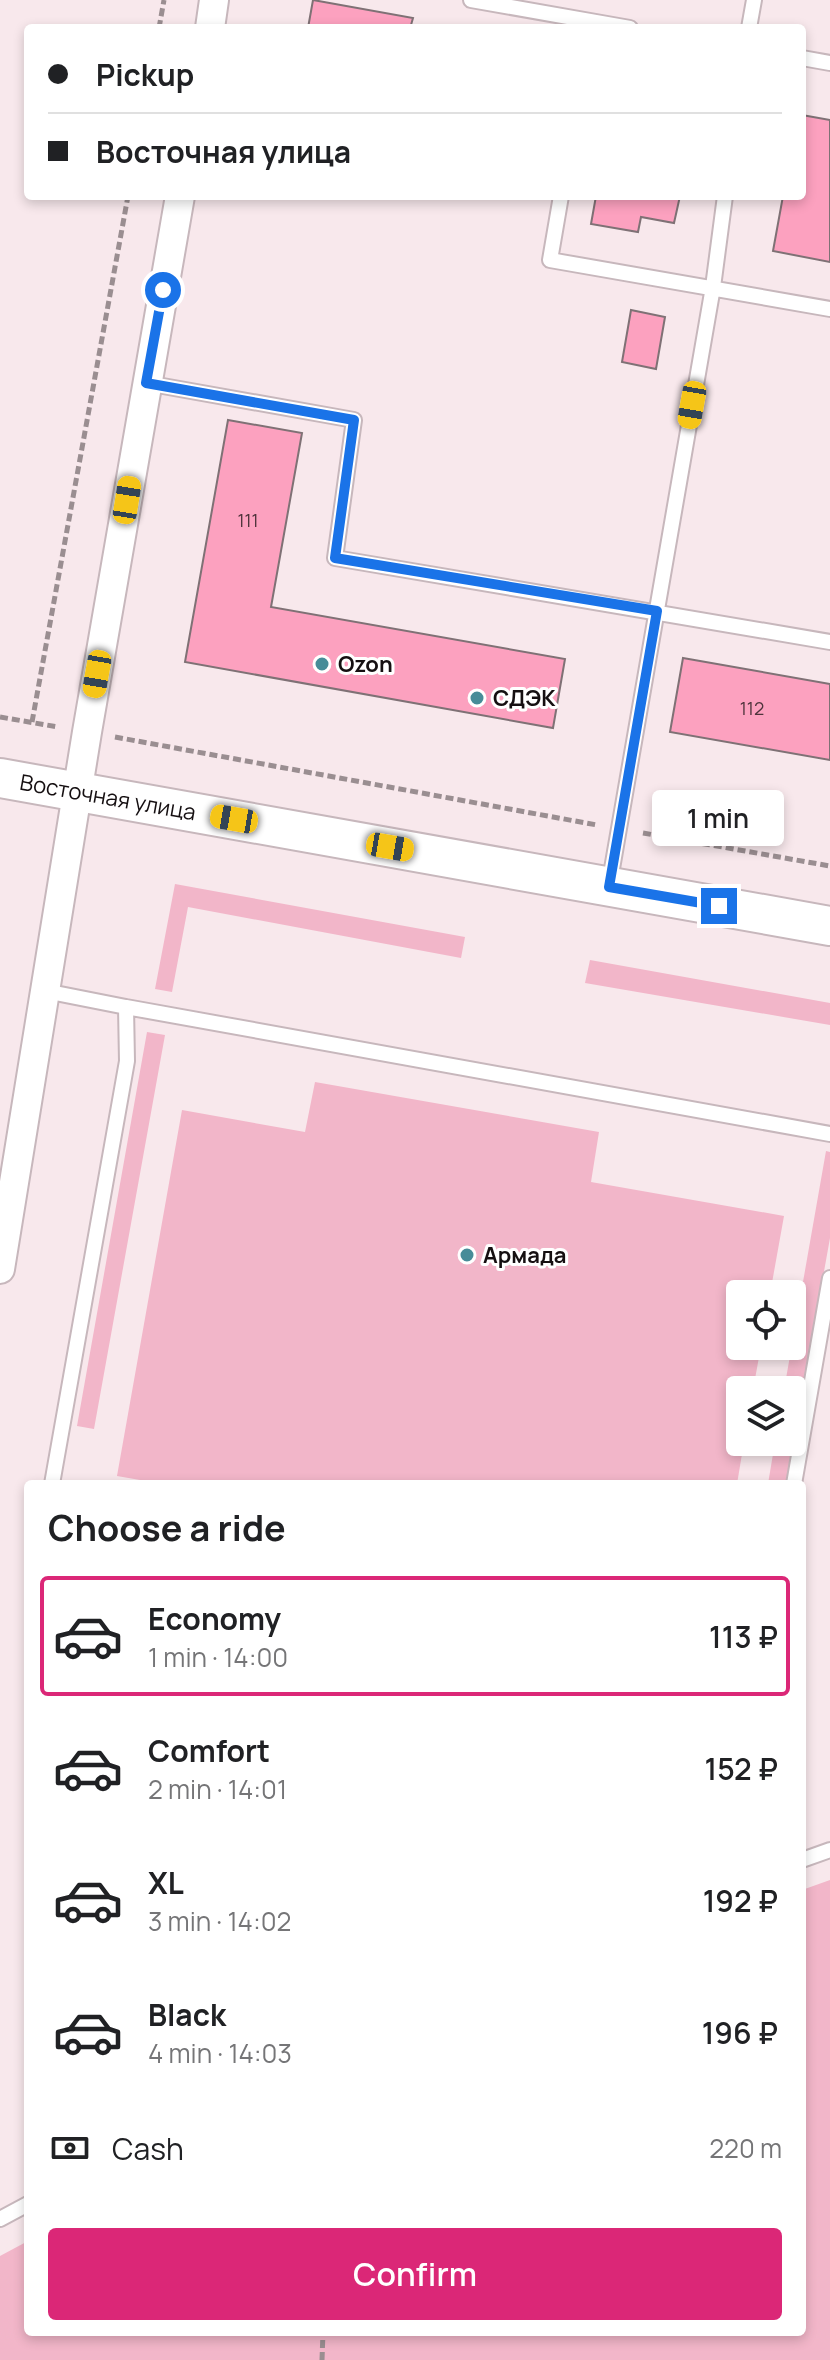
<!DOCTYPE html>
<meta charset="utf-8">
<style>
:root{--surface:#fff;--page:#f6f6f6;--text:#202124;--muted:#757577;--line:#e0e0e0;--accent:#db2777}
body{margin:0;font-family:Manrope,sans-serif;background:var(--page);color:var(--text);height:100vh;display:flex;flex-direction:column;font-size:30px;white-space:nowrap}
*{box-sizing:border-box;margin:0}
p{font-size:26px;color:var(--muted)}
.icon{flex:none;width:44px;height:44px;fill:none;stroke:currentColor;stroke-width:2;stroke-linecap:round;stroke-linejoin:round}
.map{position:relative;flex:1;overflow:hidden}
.drawer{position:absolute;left:24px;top:1480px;width:782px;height:856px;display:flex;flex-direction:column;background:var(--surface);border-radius:8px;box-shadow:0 4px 12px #0003}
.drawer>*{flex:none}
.guide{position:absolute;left:24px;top:24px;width:782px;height:176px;border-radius:8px;box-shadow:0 4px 12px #0003;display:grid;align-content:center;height:176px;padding:0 24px;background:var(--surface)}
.controls{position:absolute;left:726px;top:1280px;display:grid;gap:16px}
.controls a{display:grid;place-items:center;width:80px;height:80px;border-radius:8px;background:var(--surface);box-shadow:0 4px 12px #0003;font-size:40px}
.end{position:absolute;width:36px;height:36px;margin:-18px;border:10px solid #1a73e8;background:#fff;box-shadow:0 0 0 4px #fff}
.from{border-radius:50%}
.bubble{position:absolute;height:56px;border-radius:8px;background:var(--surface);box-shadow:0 4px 12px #0003;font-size:26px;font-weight:600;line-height:56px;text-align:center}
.car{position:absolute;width:24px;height:48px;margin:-24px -12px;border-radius:10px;box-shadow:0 0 6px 2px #0007;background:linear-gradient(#f5c518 24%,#345 0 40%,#f5c518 0 76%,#345 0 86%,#f5c518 0)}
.guide b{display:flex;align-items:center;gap:28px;height:76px;font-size:30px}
.guide b+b{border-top:2px solid var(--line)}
.guide i{width:20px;height:20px;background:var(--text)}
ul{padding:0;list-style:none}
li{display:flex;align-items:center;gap:24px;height:120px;margin:0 16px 12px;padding:0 8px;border:4px solid transparent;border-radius:8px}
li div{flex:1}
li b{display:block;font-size:30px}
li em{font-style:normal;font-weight:600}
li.on{border-color:var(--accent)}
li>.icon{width:72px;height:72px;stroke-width:1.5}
h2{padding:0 24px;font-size:36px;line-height:96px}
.pay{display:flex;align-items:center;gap:20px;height:88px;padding:0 24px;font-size:30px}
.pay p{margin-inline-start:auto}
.button{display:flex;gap:16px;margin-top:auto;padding:16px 24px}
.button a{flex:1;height:92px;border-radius:8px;background:var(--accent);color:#fff;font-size:32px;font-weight:600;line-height:92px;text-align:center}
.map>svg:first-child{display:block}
</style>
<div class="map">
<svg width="830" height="2360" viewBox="0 0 830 2360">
<rect width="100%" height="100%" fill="#f8e8ec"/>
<path fill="#f2b6c9" d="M175 884 465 937 461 958 188 907 172 992 155 989Z
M590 960 830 1003V1025L585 983Z
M147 1032 165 1035 94 1429 77 1426Z
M315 1082 599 1132 591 1182 784 1216 770 1294H740V1346H761L753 1390H740V1442H744L737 1484H163L117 1476 182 1110 305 1132Z
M826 1151 830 1152V1238L786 1484H768L775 1442H792V1390H784Z
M830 1880V2360H0V2256L28 2241V2332H802V1890Z"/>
<path fill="#fca1bf" stroke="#7f7175" stroke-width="2" d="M313 0 413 18 411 25 426 28H308Z
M802 115 830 120V262L773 251 783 196H802Z
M596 196H680L674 223 641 217 638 232 591 224Z
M631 310 665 317 656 369 622 362Z
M228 420 302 433 271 607 565 659 553 728 185 662Z
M683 658 830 684V760L670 732Z"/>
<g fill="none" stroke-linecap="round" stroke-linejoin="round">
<defs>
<path id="service" d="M471 0 630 28
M749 28 754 0
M802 58 830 63
M561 196 550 260 830 309
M146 383 354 420 335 558 830 642
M609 886 713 287 725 196
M45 991 126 1007 127 1061 52 1484
M126 1007 830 1134
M794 1484 830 1278
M802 1860 830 1850
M0 2219 28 2204"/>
<path id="minor" d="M210 28 214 0
M0 1269 87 732 180 196"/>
<path id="secondary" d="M0 778 830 926"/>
</defs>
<use href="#service" stroke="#c7b7bc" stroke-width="18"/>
<use href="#minor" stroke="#c7b7bc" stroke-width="32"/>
<use href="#secondary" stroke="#c7b7bc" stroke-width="42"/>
<path stroke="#9a8e91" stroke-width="5" stroke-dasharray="8 4" stroke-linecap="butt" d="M159 28 164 0
M0 717 58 727
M32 722 128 196
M115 737 597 825
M643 833 830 866
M322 2360 323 2332"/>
<use href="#service" stroke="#fff" stroke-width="14"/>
<use href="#minor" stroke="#fff" stroke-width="28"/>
<use href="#secondary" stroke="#fff" stroke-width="38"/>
</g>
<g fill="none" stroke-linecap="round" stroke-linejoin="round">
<path stroke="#1a73e8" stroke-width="10" d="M163 290 146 383 354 420 335 558 657 611 609 887 719 906"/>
</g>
<g fill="#478c98" stroke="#fff" stroke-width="3">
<circle cx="322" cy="664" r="8"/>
<circle cx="477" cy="698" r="8"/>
<circle cx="467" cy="1255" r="8"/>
</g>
<g text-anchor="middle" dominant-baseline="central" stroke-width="6" stroke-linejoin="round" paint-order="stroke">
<g font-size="18" fill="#4f343c">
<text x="248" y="520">111</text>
<text x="752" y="708">112</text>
</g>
<g font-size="22" font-weight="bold" fill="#150f11" stroke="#fff" text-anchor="start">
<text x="338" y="664">Ozon</text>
<text x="493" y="698">СДЭК</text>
<text x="483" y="1255">Армада</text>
</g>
<g font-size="22" fill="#150f11" stroke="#fff">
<text transform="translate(108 797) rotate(10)">Восточная улица</text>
</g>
</g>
</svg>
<div class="controls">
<a><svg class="icon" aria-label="locate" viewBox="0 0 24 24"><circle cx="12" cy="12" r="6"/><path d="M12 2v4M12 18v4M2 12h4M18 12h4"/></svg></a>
<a><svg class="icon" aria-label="layers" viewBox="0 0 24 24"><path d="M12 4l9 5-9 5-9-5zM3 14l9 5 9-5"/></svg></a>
</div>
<i class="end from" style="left:163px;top:290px"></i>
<i class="end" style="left:719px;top:906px"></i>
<div class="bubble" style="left:652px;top:790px;width:132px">1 min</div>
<i class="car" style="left:692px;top:405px;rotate:190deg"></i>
<i class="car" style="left:127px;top:500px;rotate:9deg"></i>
<i class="car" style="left:97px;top:674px;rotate:190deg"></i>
<i class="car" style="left:234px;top:819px;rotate:280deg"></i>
<i class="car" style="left:390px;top:847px;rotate:100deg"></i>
<div class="guide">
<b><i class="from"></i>Pickup</b>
<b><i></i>Восточная улица</b>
</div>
<section class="drawer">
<h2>Choose a ride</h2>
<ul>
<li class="on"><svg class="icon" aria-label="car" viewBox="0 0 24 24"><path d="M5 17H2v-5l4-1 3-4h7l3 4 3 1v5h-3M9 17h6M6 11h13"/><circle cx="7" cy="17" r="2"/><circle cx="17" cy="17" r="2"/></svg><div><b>Economy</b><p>1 min · 14:00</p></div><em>113 ₽</em></li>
<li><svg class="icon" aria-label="car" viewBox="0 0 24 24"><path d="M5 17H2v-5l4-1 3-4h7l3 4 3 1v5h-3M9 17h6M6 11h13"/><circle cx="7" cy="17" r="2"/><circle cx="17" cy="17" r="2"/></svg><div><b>Comfort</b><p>2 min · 14:01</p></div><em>152 ₽</em></li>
<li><svg class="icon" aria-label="car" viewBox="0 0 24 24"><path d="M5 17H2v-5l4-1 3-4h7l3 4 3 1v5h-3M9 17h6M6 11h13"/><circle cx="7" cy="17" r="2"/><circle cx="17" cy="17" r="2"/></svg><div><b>XL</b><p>3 min · 14:02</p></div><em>192 ₽</em></li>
<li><svg class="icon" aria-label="car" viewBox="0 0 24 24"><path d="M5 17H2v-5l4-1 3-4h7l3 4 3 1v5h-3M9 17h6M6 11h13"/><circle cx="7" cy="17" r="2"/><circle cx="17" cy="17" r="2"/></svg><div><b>Black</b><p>4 min · 14:03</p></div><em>196 ₽</em></li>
</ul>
<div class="pay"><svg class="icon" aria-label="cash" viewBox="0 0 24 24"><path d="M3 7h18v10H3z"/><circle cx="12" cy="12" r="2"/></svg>Cash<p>220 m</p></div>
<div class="button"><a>Confirm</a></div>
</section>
</div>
